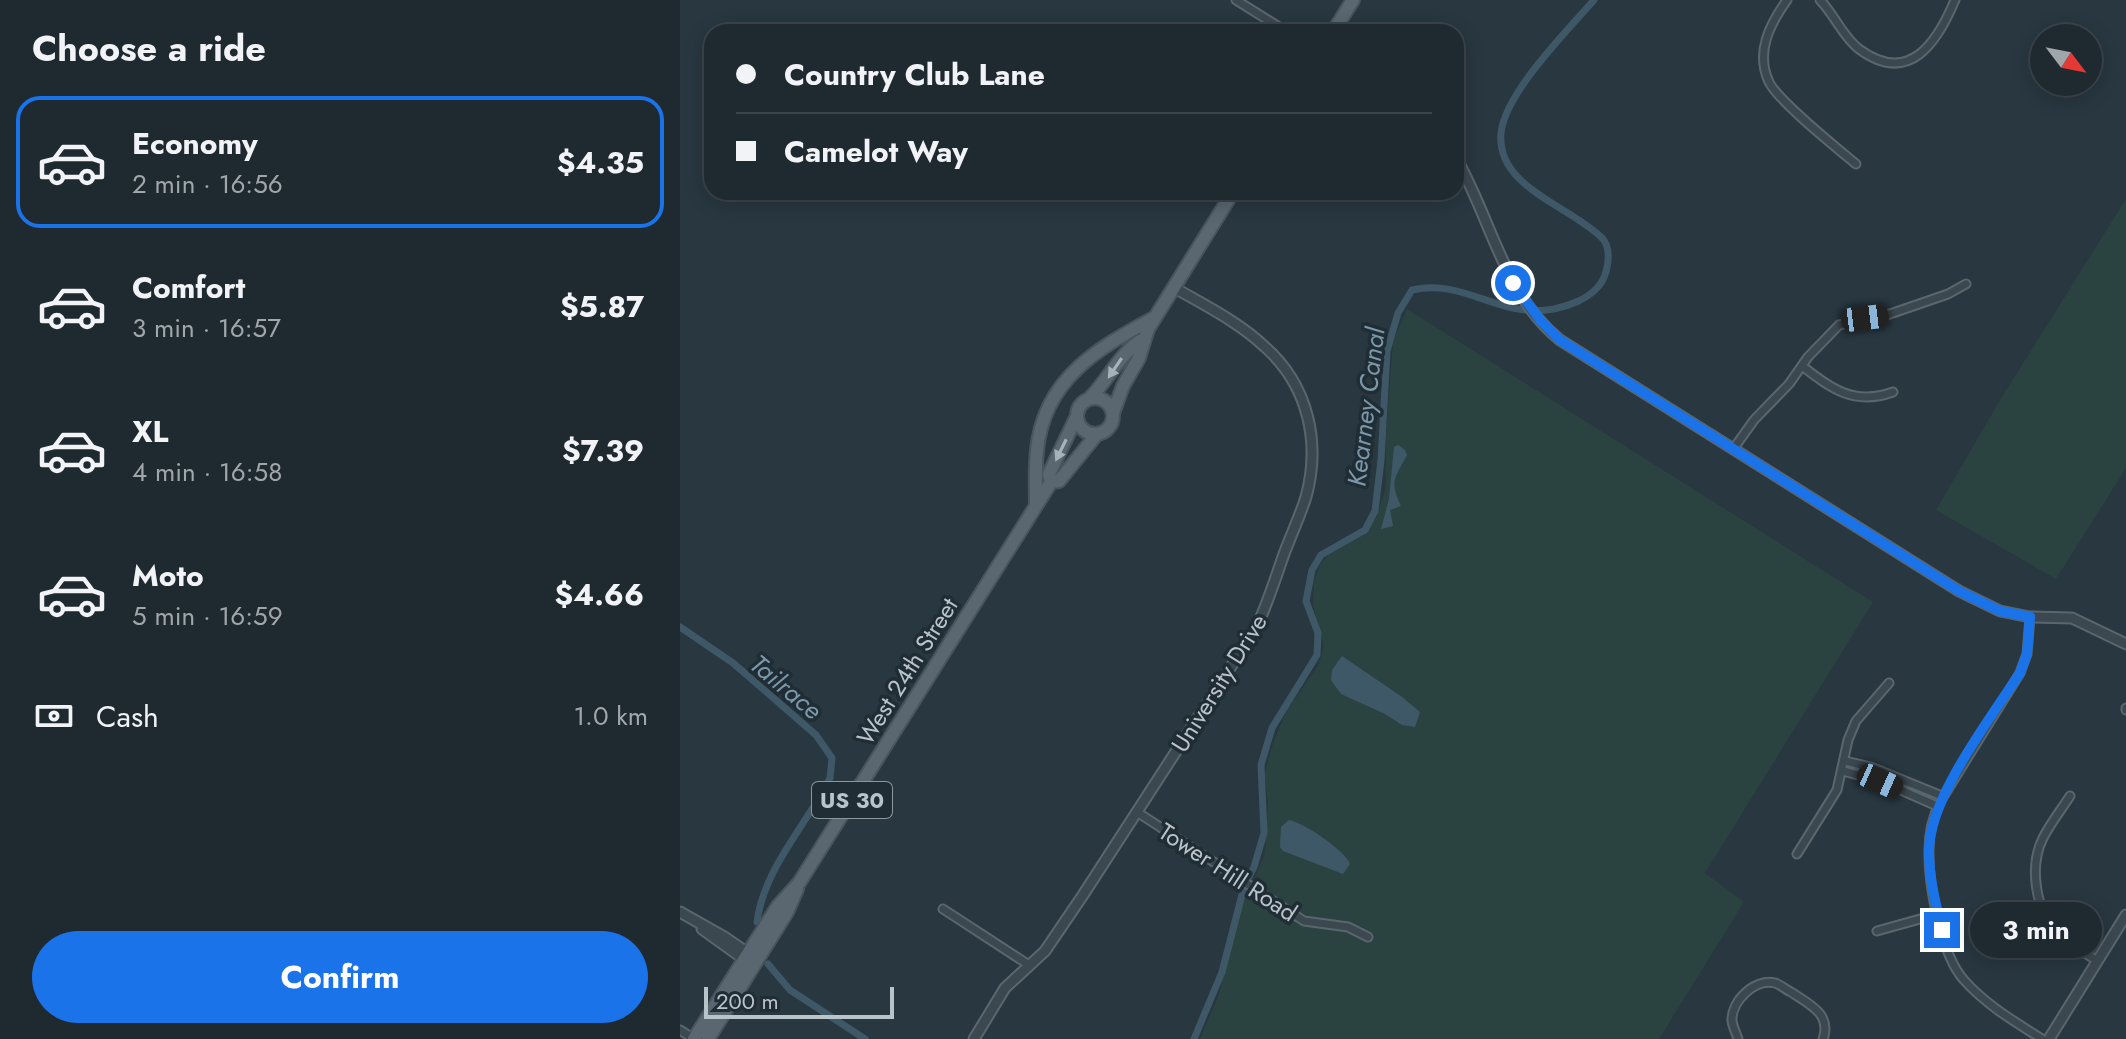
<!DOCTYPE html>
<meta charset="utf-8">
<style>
:root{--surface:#1e2930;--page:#263138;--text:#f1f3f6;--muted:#a1a6ab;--line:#3c454c;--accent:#1a73e8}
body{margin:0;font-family:Jost,sans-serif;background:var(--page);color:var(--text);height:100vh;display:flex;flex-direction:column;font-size:30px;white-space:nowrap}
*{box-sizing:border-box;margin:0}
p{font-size:26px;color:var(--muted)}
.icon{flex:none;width:44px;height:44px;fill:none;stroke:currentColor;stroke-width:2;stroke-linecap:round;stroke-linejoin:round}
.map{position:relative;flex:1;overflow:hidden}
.sheet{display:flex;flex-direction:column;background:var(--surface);width:680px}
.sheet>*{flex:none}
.hud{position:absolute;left:24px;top:24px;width:760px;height:176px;border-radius:24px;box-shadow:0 4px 20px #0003,0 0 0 2px var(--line);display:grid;align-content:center;height:176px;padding:0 32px;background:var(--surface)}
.needle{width:52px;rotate:122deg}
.buttons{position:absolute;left:1350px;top:24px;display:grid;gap:16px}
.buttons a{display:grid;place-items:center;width:72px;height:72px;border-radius:50%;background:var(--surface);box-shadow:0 4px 20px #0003,0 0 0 2px var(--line);font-size:40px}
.scale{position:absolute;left:24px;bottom:20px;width:190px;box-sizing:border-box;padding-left:8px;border:4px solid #b9c3ca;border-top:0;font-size:22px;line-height:28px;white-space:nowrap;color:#b9c3ca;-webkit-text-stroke:6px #212d35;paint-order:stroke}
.end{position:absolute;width:36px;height:36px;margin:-18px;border:10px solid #1a73e8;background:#fff;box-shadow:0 0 0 4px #fff}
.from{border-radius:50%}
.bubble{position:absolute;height:56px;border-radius:28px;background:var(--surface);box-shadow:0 4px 20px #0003,0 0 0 2px var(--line);font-size:26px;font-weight:700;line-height:56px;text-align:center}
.car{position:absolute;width:24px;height:48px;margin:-24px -12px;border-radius:10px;box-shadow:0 0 6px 2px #0007;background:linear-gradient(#222 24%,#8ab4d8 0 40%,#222 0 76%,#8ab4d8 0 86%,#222 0)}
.hud b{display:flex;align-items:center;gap:28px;height:76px;font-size:30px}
.hud b+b{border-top:2px solid var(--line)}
.hud i{width:20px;height:20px;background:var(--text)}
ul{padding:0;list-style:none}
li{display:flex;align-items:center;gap:24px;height:132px;margin:0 16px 12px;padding:0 16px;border:4px solid transparent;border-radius:24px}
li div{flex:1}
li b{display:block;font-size:30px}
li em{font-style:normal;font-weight:700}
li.selected{border-color:var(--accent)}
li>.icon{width:72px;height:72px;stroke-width:1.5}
h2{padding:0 32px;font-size:36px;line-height:96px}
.pay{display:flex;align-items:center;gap:20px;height:88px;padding:0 32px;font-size:30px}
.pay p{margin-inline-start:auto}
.button{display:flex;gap:16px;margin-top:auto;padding:16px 32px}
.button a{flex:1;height:92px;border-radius:48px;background:var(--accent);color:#fff;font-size:32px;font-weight:700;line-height:92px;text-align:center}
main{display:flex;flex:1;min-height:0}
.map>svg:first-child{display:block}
</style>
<main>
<section class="sheet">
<h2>Choose a ride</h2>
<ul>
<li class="selected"><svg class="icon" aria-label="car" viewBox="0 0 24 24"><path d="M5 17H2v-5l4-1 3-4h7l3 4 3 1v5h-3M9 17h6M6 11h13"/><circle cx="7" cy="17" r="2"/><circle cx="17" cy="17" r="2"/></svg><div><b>Economy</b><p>2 min · 16:56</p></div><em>$4.35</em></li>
<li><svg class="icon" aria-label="car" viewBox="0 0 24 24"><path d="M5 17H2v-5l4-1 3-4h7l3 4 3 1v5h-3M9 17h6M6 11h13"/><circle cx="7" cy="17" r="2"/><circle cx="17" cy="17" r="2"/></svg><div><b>Comfort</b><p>3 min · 16:57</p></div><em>$5.87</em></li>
<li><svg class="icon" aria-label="car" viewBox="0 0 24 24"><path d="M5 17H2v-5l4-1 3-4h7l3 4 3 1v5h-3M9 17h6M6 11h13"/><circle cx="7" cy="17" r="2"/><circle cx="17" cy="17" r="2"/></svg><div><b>XL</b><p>4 min · 16:58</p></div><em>$7.39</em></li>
<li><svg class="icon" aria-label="car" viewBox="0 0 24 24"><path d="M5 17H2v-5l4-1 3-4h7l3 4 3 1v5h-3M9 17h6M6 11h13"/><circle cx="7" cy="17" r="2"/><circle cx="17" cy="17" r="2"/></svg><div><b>Moto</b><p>5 min · 16:59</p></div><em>$4.66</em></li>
</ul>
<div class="pay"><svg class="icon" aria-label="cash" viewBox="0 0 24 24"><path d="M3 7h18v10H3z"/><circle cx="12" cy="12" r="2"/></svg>Cash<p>1.0 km</p></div>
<div class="button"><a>Confirm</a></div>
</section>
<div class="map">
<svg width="1446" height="1039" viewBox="0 0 1446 1039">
<rect width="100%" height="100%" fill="#283740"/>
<path fill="#2b4340" d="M1446 199V468L1376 579 1256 510 1320 400Z
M727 309 1193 602 1025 873 1064 902 979 1039H520L539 994 561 908 585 854 588 804 585 774 591 749 606 712 638 666 644 646 633 605 634 581 641 563 650 554 685 534 697 516 706 487V436L713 342Z"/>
<path fill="#3f5868" d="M718 445 725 450 727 455C715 478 709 480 721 506L710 510 713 526 701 529 709 499 714 447Z
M662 656 722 697 740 712 735 727 722 725 705 714 661 694 651 680 652 670Z
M609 820C623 822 666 851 670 864L663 874 603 851 600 847 601 827Z"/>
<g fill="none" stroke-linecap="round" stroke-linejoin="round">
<path stroke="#3f5868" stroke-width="7" d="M0 627 53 663 136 735 152 758 150 778C126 826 84 868 77 922
M88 964 110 990 185 1039
M514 1039 542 972 564 887 574 867 584 833 581 765 592 728 637 655 638 633 626 601 632 570 641 555 685 530 695 511 701 460 707 351 718 313 732 290C786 278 817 319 874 309 889 306 907 299 917 288 928 277 933 249 922 238 891 206 816 188 821 133 825 93 887 31 914 0"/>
<defs>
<path id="minor" d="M556 0 607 32
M1107 0C1090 24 1075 52 1089 82 1098 101 1157 148 1176 164
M1140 0C1154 14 1163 37 1179 49 1229 86 1257 43 1275 0
M1122 366C1152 389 1174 406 1213 392
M1054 448 1074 420 1109 384 1128 357 1159 325 1210 314 1268 294 1286 284
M1350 617 1347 654 1340 673 1260 802C1253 816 1249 834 1249 850 1248 883 1261 955 1284 980 1305 1004 1335 1022 1362 1039
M1446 708V710
M1165 761 1191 767 1262 796
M1163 771 1200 781 1257 806
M1390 796C1381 810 1370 824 1363 838 1349 866 1355 910 1377 932 1388 943 1404 952 1417 961
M457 812 624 921 668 927 688 937
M1117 854 1157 790 1168 740 1176 721 1209 683
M263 909 349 965
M1197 931 1258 914
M0 1030 14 1039
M1058 1039C1056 1033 1053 1027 1052 1021 1051 1001 1075 978 1095 983 1100 984 1106 990 1111 992 1129 1004 1152 1014 1143 1039"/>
<path id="tertiary" d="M776 158C811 218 823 294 880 340L1279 591 1320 611 1350 617 1392 618 1446 644
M0 912 46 938 72 956
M22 929 68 962
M294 1039 325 988 365 951 403 895 576 628C588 603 595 579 604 554 611 535 620 516 626 497 641 442 628 385 585 347 559 322 524 305 493 287
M1369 1039 1446 915"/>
<path id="primary" d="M653 32 673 0
M397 416a18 18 0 1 1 36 0a18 18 0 1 1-36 0Z
M410 398C428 380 440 353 462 340
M433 413 443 386 459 358 468 329 553 192
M371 482 379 481 417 434
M356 505C356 487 355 468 357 450 364 379 418 348 474 318
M14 1039 98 906 119 883 371 482 369 474 396 418
M28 1039 107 912 117 889"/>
</defs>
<use href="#minor" stroke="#5a666d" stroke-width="11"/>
<use href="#tertiary" stroke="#5a666d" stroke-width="13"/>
<use href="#primary" stroke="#49545c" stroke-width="16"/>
<use href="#minor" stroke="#3c4850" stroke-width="7"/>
<use href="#tertiary" stroke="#3c4850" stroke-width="9"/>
<use href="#primary" stroke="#5a6770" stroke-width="12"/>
</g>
<defs><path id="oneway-solid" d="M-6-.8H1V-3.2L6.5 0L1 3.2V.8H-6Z" transform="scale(2)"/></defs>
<g fill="#a6b1b8">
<use href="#oneway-solid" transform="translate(435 368) rotate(124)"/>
<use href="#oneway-solid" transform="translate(381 450) rotate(116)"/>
</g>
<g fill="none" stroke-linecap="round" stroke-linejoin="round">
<path stroke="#1a73e8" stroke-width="10" d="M833 283 861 321 880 340 1279 591 1320 611 1350 617 1347 654 1340 673C1310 719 1249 798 1249 851 1249 878 1256 905 1262 930"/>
</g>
<g text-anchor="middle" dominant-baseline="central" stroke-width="7" stroke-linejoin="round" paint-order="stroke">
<rect fill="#212d35" stroke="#8b969d" stroke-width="2" x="132" y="782" width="80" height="36" rx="6"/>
<g font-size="22" font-weight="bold" fill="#b9c3ca">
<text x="172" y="800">US 30</text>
</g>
<g font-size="24" fill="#b9c3ca" stroke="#212d35">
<text transform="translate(227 671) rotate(-58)">West 24th Street</text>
<text transform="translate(539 683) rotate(-58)">University Drive</text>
<text transform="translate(548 872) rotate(33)">Tower Hill Road</text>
</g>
<g font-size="26" font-style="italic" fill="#7b98aa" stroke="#212d35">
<text transform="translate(686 407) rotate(-83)">Kearney Canal</text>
<text transform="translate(106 687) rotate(40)">Tailrace</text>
</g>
</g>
</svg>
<div class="buttons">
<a><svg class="needle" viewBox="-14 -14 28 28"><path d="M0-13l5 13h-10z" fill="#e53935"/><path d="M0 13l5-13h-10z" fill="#a1a6ab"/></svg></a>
</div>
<div class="scale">200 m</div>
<i class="end from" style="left:833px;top:283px"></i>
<i class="end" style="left:1262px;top:930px"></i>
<div class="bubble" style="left:1290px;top:902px;width:132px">3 min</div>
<i class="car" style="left:1185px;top:318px;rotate:83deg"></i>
<i class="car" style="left:1200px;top:781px;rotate:114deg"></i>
<div class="hud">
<b><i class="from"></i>Country Club Lane</b>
<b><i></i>Camelot Way</b>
</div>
</div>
</main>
